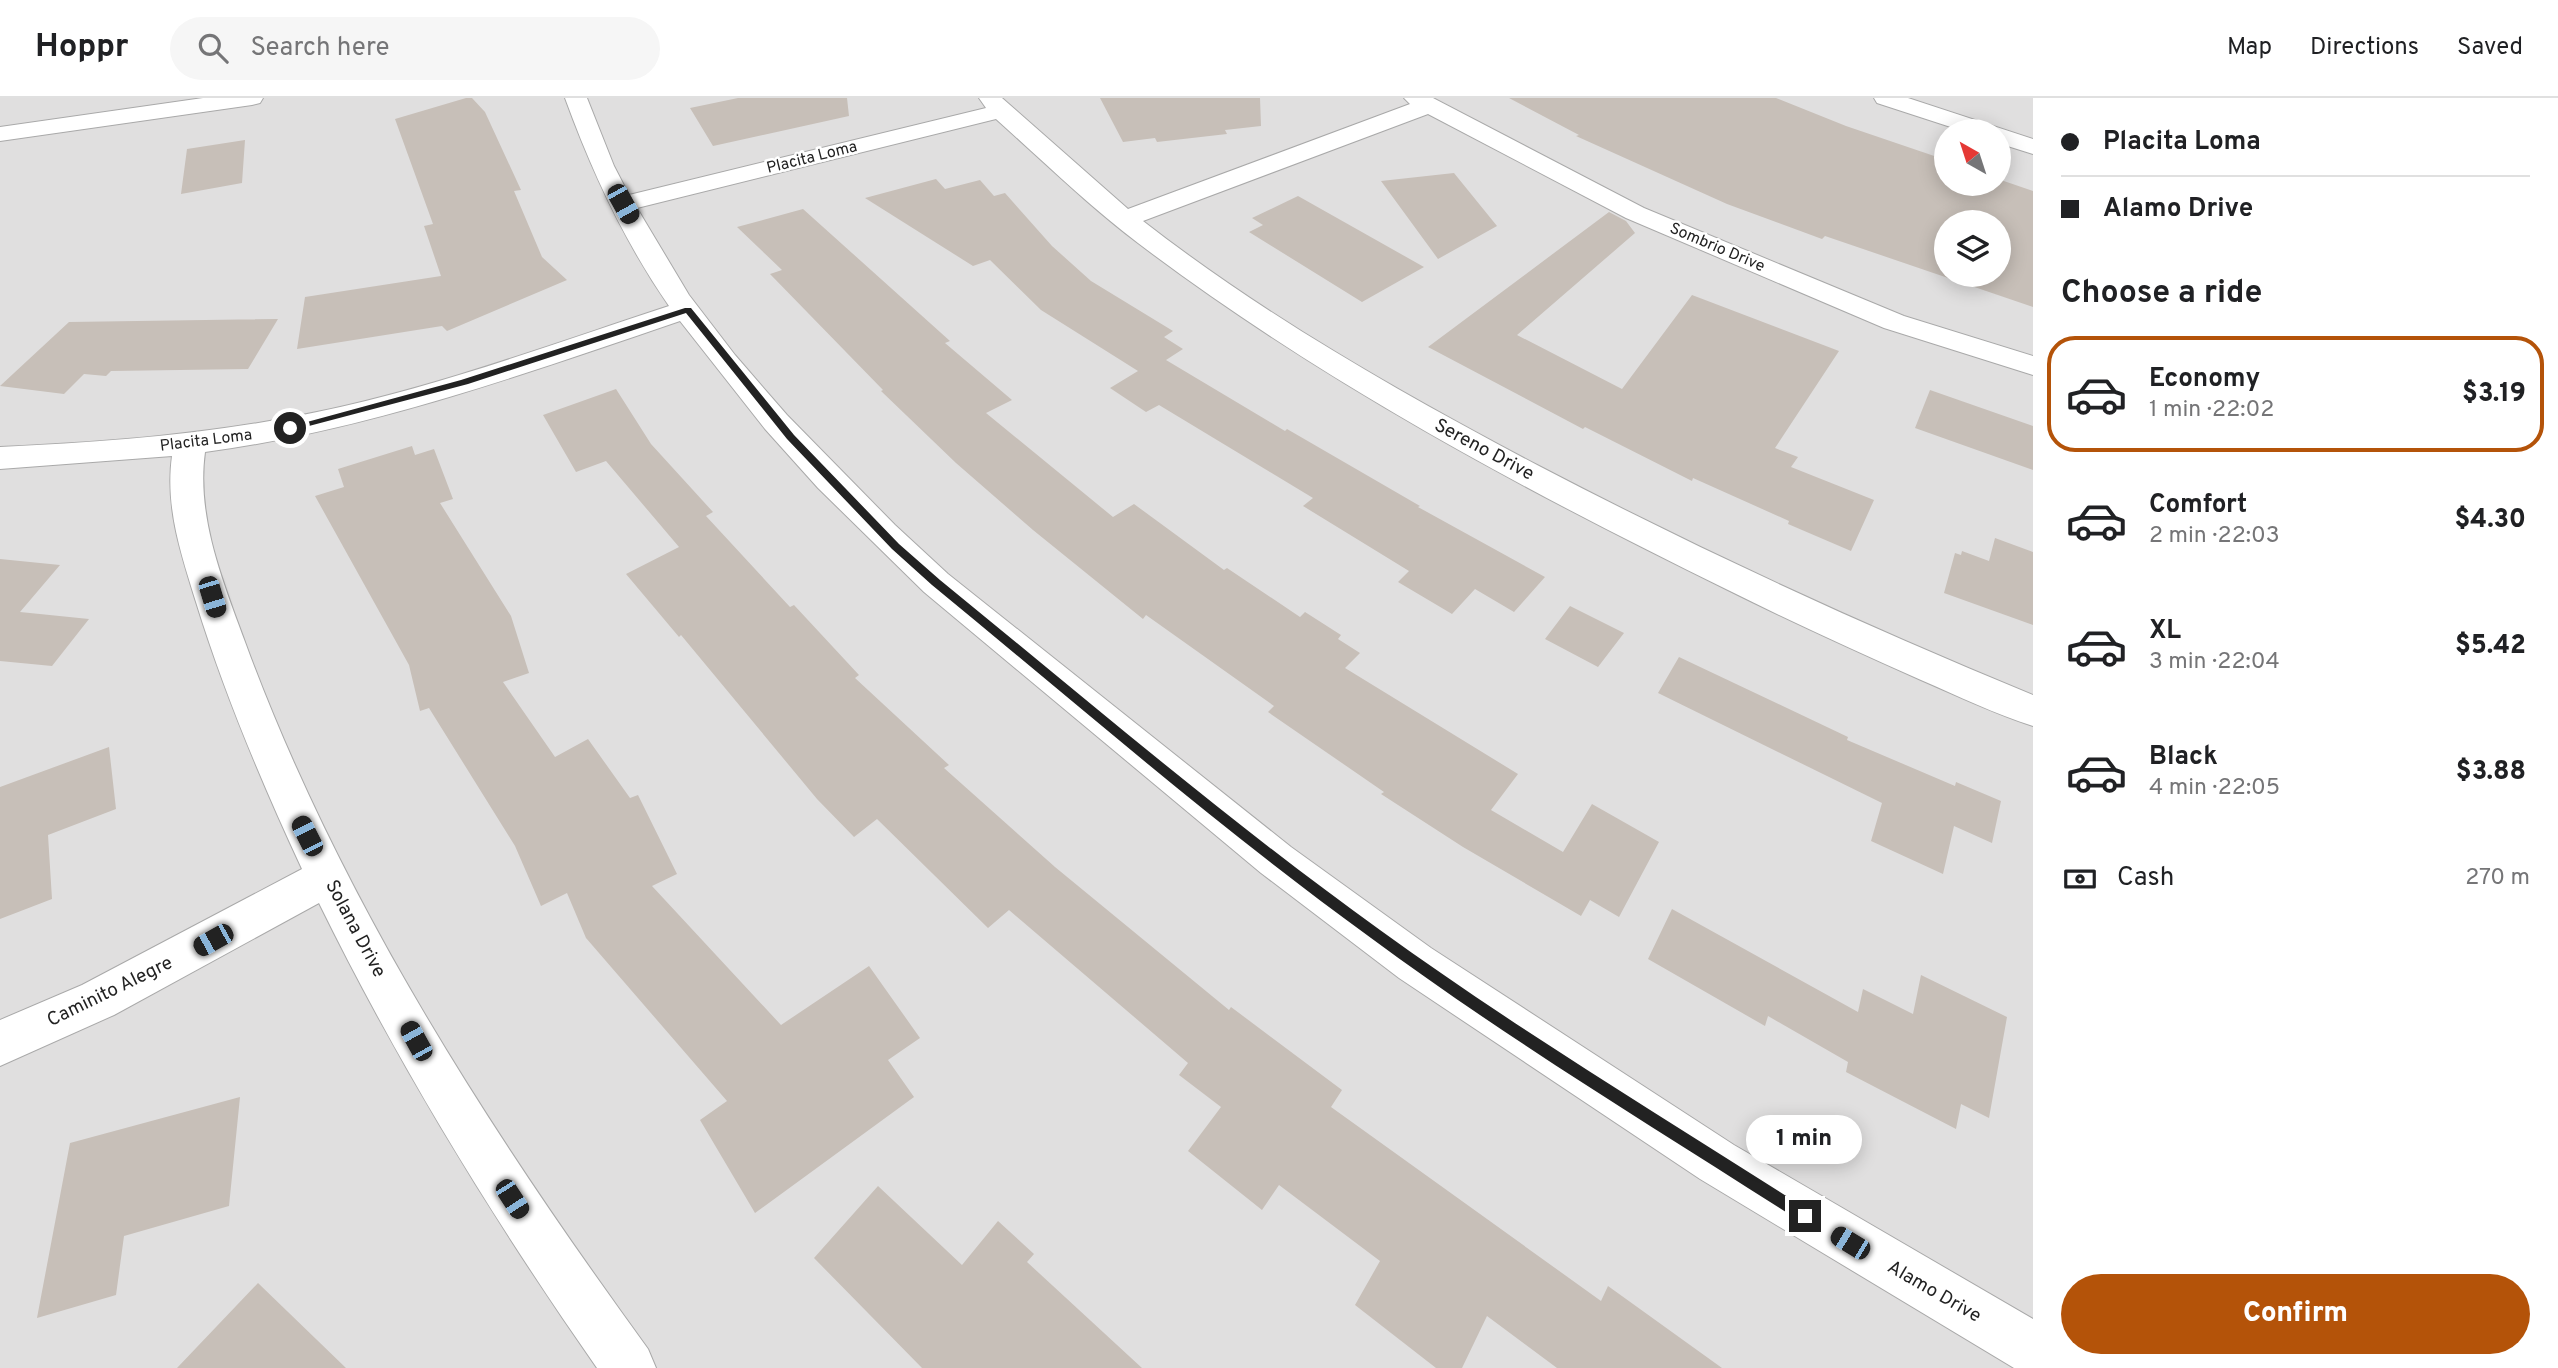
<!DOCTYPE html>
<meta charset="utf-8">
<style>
:root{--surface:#fff;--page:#f6f6f6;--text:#202124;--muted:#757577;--line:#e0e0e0;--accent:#b45309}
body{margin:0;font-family:Overpass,sans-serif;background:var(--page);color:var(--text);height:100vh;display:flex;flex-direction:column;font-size:26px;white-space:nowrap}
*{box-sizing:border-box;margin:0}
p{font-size:23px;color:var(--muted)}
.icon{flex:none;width:38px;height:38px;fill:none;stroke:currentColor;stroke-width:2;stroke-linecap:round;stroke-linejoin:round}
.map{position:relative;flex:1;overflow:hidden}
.panel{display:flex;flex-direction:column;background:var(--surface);width:525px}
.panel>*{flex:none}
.guide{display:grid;align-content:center;height:154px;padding:0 28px;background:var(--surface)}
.needle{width:46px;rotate:321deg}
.buttons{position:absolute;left:1934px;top:21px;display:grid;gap:14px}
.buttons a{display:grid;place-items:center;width:77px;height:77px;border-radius:50%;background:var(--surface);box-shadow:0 4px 18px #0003;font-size:35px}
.end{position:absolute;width:32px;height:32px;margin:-16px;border:9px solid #222;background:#fff;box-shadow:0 0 0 4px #fff}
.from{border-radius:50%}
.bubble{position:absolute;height:49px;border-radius:24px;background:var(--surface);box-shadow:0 4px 18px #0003;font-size:23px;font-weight:800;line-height:49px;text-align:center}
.car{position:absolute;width:21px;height:42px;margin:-21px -10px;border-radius:9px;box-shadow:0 0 5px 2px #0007;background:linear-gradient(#222 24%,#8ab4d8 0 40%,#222 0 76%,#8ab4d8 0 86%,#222 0)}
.guide b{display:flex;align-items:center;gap:24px;height:66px;font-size:26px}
.guide b+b{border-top:2px solid var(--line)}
.guide i{width:18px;height:18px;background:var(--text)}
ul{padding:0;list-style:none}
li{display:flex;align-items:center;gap:21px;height:116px;margin:0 14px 10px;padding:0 14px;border:4px solid transparent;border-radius:28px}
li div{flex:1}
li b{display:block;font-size:26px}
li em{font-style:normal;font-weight:800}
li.selected{border-color:var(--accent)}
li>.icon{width:63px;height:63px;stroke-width:1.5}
h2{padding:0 28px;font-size:32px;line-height:84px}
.pay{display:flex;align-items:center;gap:18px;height:77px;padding:0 28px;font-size:26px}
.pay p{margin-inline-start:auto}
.primary-button{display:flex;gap:14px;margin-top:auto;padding:14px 28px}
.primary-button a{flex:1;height:80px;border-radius:42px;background:var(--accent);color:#fff;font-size:28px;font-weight:800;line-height:80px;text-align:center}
header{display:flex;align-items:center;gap:42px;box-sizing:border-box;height:98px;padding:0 35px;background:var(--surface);border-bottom:2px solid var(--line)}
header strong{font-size:33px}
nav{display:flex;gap:38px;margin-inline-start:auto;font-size:24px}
.search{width:490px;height:63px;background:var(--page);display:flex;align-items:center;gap:18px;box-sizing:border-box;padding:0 24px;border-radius:38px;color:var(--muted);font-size:26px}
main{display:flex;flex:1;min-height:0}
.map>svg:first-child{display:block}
</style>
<header>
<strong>Hoppr</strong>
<div class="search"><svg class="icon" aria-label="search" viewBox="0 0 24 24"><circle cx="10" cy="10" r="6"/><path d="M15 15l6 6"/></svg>Search here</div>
<nav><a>Map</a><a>Directions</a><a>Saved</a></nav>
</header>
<main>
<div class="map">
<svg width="2033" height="1270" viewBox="0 0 2033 1270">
<rect width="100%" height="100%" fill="#f2efe9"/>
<path fill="#e0dfdf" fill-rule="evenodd" d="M0 0H2033V1270H0ZM1946 33H1998V86H1946ZM1946 124H1998V177H1946Z"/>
<path fill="#c7bfb8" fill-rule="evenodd" d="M466 0H472L485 14 521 92 514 93 542 159 567 182 447 233 442 228 297 251 305 199 441 178 424 128 433 126 395 21Z
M738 0H847L849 18 713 48 690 10Z
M1100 0H1260L1261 28 1225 32 1227 36 1157 44 1155 40 1123 44Z
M1509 0H1776L1846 28 1946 62V86H1998V81L2033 93V209L1825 138 1822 141 1727 106 1576 38 1579 37ZM1946 124H1998V177H1946Z
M245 42 242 85 181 96 187 51Z
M1454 75 1497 128 1438 161 1381 83Z
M936 81 945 91 980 82 994 98 1005 95 1052 148 1091 183 1173 233 1164 239 1183 251 1166 262 1285 333 1287 331 1420 408 1418 409 1545 479 1514 514 1475 491 1452 516 1398 484 1409 473 1303 408 1313 400 1159 307 1146 314 1110 290 1138 273 1041 212 990 162 973 168 865 100Z
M1298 98 1424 169 1362 204 1249 134 1263 127 1252 120Z
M803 111 950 243 945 245 1012 302 986 315 1113 419 1134 406 1224 472 1227 470 1300 519 1305 514 1341 537 1338 541 1360 555 1345 570 1518 676 1491 712 1563 754 1592 706 1659 744 1619 819 1590 802 1581 818 1463 749 1381 696 1384 694 1268 614 1274 608 1146 517 1143 521 1033 432 956 365 881 293 883 292 770 176 782 172 737 129Z
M1609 114 1626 123 1635 135 1517 237 1622 291 1692 197 1839 253 1775 350 1798 359 1791 369 1874 402 1851 453 1788 426 1789 423 1693 380 1692 383 1585 329 1583 331 1428 249Z
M278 221 248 271 111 273 106 278 84 276 64 296 0 288 69 224Z
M616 291 651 346 713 414 706 418 790 509 794 507 859 577 855 580 949 667 944 670 1055 769 1229 912 1231 909 1342 992 1331 1009 1601 1203 1608 1188 1722 1270H1557L1487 1218 1462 1270H1436L1355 1207 1380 1163 1279 1087 1262 1112 1188 1053 1221 1009 1179 977 1188 965 1009 812 988 830 877 721 854 739 817 701 681 537 679 539 626 476 679 449 606 363 576 374 543 317Z
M1930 292 2033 328V372L1915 330Z
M412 348 415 357 434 351 453 401 440 405 511 518 529 575 503 584 555 659 588 641 630 700 638 697 677 776 652 788 781 927 869 868 920 940 888 962 914 999 755 1115 700 1022 727 1003 586 840 567 795 541 808 515 748 429 610 420 613 409 567 315 398 344 389 338 371Z
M1995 440 2033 454V527L1944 495 1955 455 1961 457 1962 453 1989 463Z
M0 461 60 467 20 514 89 521 52 568 0 563Z
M1570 508 1624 535 1598 569 1545 541Z
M1679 559 1848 639 1847 642 1955 688 1956 684 2001 703 1992 745 1954 728 1943 776 1871 743 1882 705 1658 595Z
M109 649 116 711 48 737 52 801 0 821V689Z
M1672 811 1858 914 1863 891 1913 916 1921 877 2007 919 1989 1020 1961 1006 1956 1031 1846 974 1848 964 1768 918 1765 928 1648 861Z
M240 999 229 1108 124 1138 116 1197 37 1220 70 1045Z
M878 1088 962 1167 998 1123 1034 1156 1027 1164 1142 1270H922L814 1160Z
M258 1185 346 1270H177Z"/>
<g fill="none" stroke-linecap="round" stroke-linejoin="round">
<defs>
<path id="minor" d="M203 0H263L260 5 252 7 0 43V29Z
M565 0H587L614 68 629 97 986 10 979 0H1002L1128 111 1410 6 1404 0H1433L1644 110 1904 218 2033 258V277L1884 230 1626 120 1428 16 1143 123C1265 218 1402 296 1539 368 1700 452 1865 528 2033 597V628C1995 616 1958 598 1921 582 1856 553 1792 524 1728 492 1524 392 1320 283 1138 145 1088 107 1043 63 996 21L637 110 689 197 735 257 787 317 895 427 948 476 1291 749 1431 850 1734 1047 2033 1221V1270H2014L1700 1081 1399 880 1261 775 924 494 818 390 765 331 680 223C524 276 369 332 205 354 196 419 223 484 245 544 339 800 488 1031 648 1251L656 1270H597C493 1121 399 968 319 805L114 917 0 968V922L82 887 302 771C262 685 224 595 196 504 181 456 165 409 172 358L0 371V349C107 344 213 336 317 314 437 289 553 246 669 208 624 143 592 74 565 0Z
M1874 0H1908L2033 41V56L1998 45V33H1963L1877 5Z"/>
</defs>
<use href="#minor" stroke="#a9a9a9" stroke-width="2"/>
<use href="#minor" fill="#fff" fill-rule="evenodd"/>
</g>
<path fill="#222" d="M685 210H691L794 337 899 446 940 482C1085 600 1228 723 1380 832 1518 932 1666 1021 1810 1113L1812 1118 1810 1123 1805 1125 1800 1123C1656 1031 1509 942 1371 840 1219 730 1077 606 932 487L892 451 787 341 686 215 468 286 290 333 285 330 461 282Z"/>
<g text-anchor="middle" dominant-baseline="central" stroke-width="5" stroke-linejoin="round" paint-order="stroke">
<g font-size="16" fill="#222" stroke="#fff">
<text transform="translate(812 60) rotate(-14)">Placita Loma</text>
<text transform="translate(1717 150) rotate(23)">Sombrio Drive</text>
<text transform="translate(206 343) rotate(-7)">Placita Loma</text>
</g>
<g font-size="19" fill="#222" stroke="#fff">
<text transform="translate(1484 352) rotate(28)">Sereno Drive</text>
<text transform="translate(355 831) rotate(62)">Solana Drive</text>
<text transform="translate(110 894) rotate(-26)">Caminito Alegre</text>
<text transform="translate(1934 1194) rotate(30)">Alamo Drive</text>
</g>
</g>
</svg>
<div class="buttons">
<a><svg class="needle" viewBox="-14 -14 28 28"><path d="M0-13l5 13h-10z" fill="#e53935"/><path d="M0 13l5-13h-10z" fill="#757577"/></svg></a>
<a><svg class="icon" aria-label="layers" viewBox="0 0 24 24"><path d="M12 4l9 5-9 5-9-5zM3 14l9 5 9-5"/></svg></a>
</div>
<i class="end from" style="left:290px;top:330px"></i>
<i class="end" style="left:1805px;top:1118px"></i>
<div class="bubble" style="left:1746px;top:1017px;width:116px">1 min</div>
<i class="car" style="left:623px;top:106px;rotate:151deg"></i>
<i class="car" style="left:212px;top:499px;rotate:163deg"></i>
<i class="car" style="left:307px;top:738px;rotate:333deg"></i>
<i class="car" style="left:213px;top:842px;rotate:241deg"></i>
<i class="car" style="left:416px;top:943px;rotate:331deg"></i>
<i class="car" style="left:512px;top:1101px;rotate:147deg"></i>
<i class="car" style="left:1850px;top:1145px;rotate:301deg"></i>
</div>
<section class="panel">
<div class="guide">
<b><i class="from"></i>Placita Loma</b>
<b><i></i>Alamo Drive</b>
</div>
<h2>Choose a ride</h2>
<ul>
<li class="selected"><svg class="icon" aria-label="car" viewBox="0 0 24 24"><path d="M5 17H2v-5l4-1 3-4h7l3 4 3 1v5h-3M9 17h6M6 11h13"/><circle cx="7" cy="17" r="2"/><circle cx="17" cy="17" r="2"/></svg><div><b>Economy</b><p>1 min · 22:02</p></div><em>$3.19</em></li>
<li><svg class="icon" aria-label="car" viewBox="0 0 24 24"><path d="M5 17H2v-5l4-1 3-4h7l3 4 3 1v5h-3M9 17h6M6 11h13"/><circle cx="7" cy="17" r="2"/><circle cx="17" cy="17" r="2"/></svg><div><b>Comfort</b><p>2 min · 22:03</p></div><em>$4.30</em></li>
<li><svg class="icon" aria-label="car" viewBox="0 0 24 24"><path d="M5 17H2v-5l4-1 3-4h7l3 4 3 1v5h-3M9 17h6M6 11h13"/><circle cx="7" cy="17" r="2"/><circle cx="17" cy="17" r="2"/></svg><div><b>XL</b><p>3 min · 22:04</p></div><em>$5.42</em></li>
<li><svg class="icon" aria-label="car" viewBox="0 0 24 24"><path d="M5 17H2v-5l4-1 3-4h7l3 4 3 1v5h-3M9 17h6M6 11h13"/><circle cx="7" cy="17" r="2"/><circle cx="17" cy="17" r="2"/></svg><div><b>Black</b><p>4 min · 22:05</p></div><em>$3.88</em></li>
</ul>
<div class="pay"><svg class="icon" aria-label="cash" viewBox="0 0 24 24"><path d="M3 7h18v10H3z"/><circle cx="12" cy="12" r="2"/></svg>Cash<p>270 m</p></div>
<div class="primary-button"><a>Confirm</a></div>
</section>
</main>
